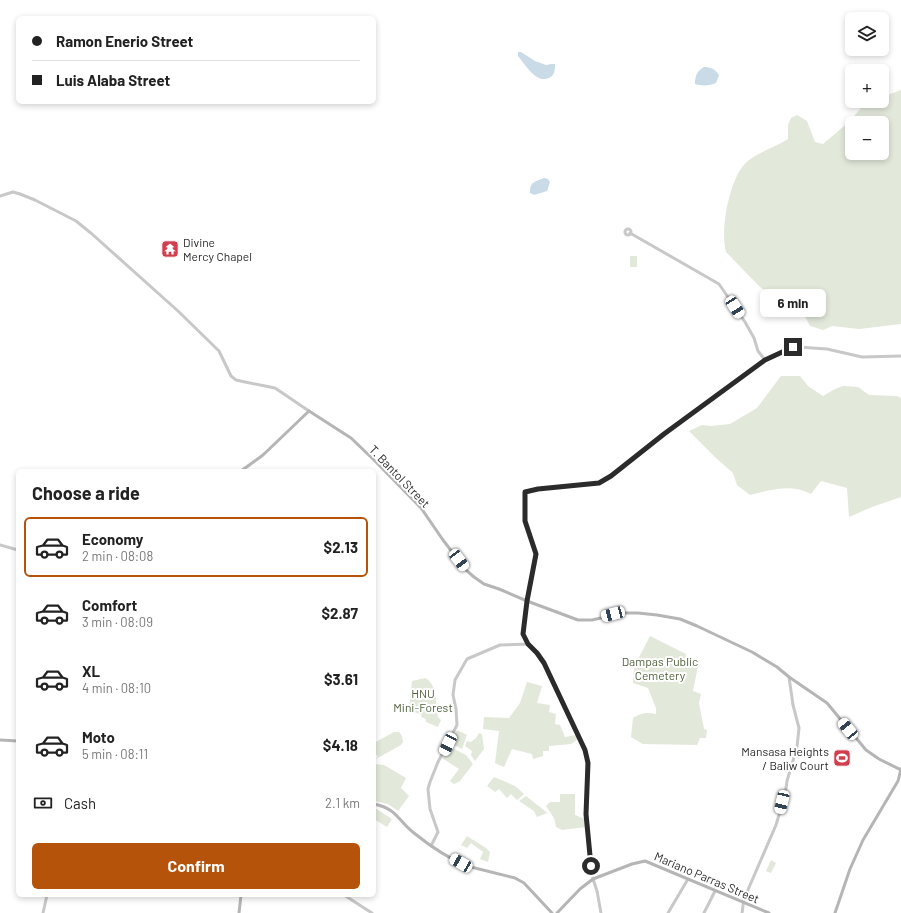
<!DOCTYPE html>
<meta charset="utf-8">
<style>
:root{--surface:#fff;--page:#f6f6f6;--text:#222;--muted:#767676;--line:#e0e0e0;--accent:#b45309}
body{margin:0;font-family:Barlow,sans-serif;background:var(--page);color:var(--text);height:100vh;display:flex;flex-direction:column;font-size:15px;white-space:nowrap}
*{box-sizing:border-box;margin:0}
p{font-size:13px;color:var(--muted)}
.icon{flex:none;width:22px;height:22px;fill:none;stroke:currentColor;stroke-width:2;stroke-linecap:round;stroke-linejoin:round}
.map{position:relative;flex:1;overflow:hidden}
.details{position:absolute;left:16px;top:469px;width:360px;height:428px;display:flex;flex-direction:column;background:var(--surface);border-radius:6px;box-shadow:0 2px 6px #0003}
.details>*{flex:none}
.banner{position:absolute;left:16px;top:16px;width:360px;height:88px;border-radius:6px;box-shadow:0 2px 6px #0003;display:grid;align-content:center;height:88px;padding:0 16px;background:var(--surface)}
.fabs{position:absolute;left:845px;top:12px;display:grid;gap:8px}
.fabs a{display:grid;place-items:center;width:44px;height:44px;border-radius:6px;background:var(--surface);box-shadow:0 2px 6px #0003;font-size:20px}
.end{position:absolute;width:18px;height:18px;margin:-9px;border:5px solid #2b2b2b;background:#fff;box-shadow:0 0 0 2px #fff}
.from{border-radius:50%}
.bubble{position:absolute;height:28px;border-radius:6px;background:var(--surface);box-shadow:0 2px 6px #0003;font-size:13px;font-weight:700;line-height:28px;text-align:center}
.car{position:absolute;width:12px;height:24px;margin:-12px -6px;border-radius:5px;box-shadow:0 0 3px 1px #0007;background:linear-gradient(#fff 24%,#345 0 40%,#fff 0 76%,#345 0 86%,#fff 0)}
.banner b{display:flex;align-items:center;gap:14px;height:38px;font-size:15px}
.banner b+b{border-top:1px solid var(--line)}
.banner i{width:10px;height:10px;background:var(--text)}
ul{padding:0;list-style:none}
li{display:flex;align-items:center;gap:12px;height:60px;margin:0 8px 6px;padding:0 8px;border:2px solid transparent;border-radius:6px}
li div{flex:1}
li b{display:block;font-size:15px}
li em{font-style:normal;font-weight:700}
li.active{border-color:var(--accent)}
li>.icon{width:36px;height:36px;stroke-width:1.5}
h2{padding:0 16px;font-size:18px;line-height:48px}
.pay{display:flex;align-items:center;gap:10px;height:44px;padding:0 16px;font-size:15px}
.pay p{margin-inline-start:auto}
.button{display:flex;gap:8px;margin-top:auto;padding:8px 16px}
.button a{flex:1;height:46px;border-radius:6px;background:var(--accent);color:#fff;font-size:16px;font-weight:700;line-height:46px;text-align:center}
.map>svg:first-child{display:block}
</style>
<div class="map">
<svg width="901" height="913" viewBox="0 0 901 913">
<rect width="100%" height="100%" fill="#fff"/>
<path fill="#e2e8da" fill-rule="evenodd" d="M901 90V324L859 329 832 326 823 330 810 326 806 318 802 315 773 298 758 285 726 252C720 231 729 183 743 166 755 152 773 149 788 139V125L791 118 797 115 807 121 815 142 823 144 850 121 865 103 871 101H882V97ZM852 123H882V153H852Z
M630 256H637V267H630Z
M781 376H800L808 386 823 396 835 389 843 386 858 387 869 395 897 396 901 398V497L872 507 849 517 847 488 821 481 811 494C790 483 771 490 750 495L737 485 733 473 716 458 689 431 702 425 711 426 730 424 757 408Z
M650 636 686 654 685 663 698 666 693 691 701 694 699 703 704 729 707 730 706 738H700L697 745 643 744 631 737 633 718C641 713 646 712 656 714V708L648 688 633 683 634 667Z
M425 678C437 683 436 705 438 717L441 720 438 727 426 722V719L421 717 422 715 409 710 412 681Z
M527 682 542 686 537 703 550 705 549 712 556 714 555 724 560 725 565 737 576 735 578 739 571 744 549 746V751H543V756L533 759 532 754 512 749 504 767 495 763 499 731 483 729 484 717 509 718 520 703Z
M457 730 467 735 462 749 450 743Z
M394 732H399L402 736 403 742 401 745 374 760V759L378 757 374 752V743Z
M479 733 482 734 484 749 475 761 471 755 472 751 465 746 467 741 471 742 476 738Z
M448 746 466 755 473 764 460 781 454 784 450 781 459 769 442 758Z
M374 764 384 765 406 778 401 788 409 796 398 811 388 804 374 801Z
M494 777 515 786 524 794 517 800 511 794 507 798 499 789 495 792 487 786Z
M560 794H575V815L585 819 586 827 562 830 556 827 554 818 546 806 550 802H560Z
M526 796 545 811 547 813 537 817 534 811 519 801Z
M375 808 392 819 387 827 374 819Z
M467 836 486 848 490 852 488 862 480 859 483 852 471 843 467 848 461 845Z
M771 860 776 863 771 873 766 871Z"/>
<path fill="#c8dbe6" d="M518 52H521L535 61 546 65 551 64H555C555 70 555 75 549 78 536 84 525 64 518 56Z
M704 67C711 67 715 69 719 75L716 83C710 86 701 86 695 84 695 76 697 71 704 67Z
M544 178 548 179 550 182 547 191 534 195 530 193C530 182 534 182 544 178Z"/>
<g fill="none" stroke-linecap="round" stroke-linejoin="round">
<path stroke="#c8c8c8" stroke-width="3" d="M0 196 13 192 20 194 35 200 76 221 92 234 178 311 219 351 231 376 236 380 245 382 275 388 309 411
M625 232a3 3 0 1 1 6 0a3 3 0 1 1-6 0Z
M630 233 719 284 745 322 754 338 758 351 765 360
M0 545 18 550
M431 846 438 832 430 809 428 789 430 782 438 762 457 725 456 709 453 695 455 680 467 659 500 645 528 644
M344 895 372 913
M43 913 47 895
M601 913 597 891 593 879 586 814 587 757 577 732 544 663 537 653 528 644 523 634 527 601 536 554 525 521V492L538 489 599 483 611 476 664 434 765 360 787 349 798 347 827 349 862 357 901 356
M668 913 688 879
M704 913 715 891
M742 913 744 899 776 825 785 795 787 781 797 747 799 728 793 705 789 677"/>
<path stroke="#b5b5b5" stroke-width="3" d="M241 471 263 455 309 411 351 438 375 461 421 508 443 540 466 570 474 577 484 584 499 589 527 601 578 620H592L623 613H638L657 615 680 619 697 626 752 652 777 667 789 677 827 703 866 750 879 759 901 770
M0 740 18 741
M374 804C398 809 397 820 414 833 430 846 448 858 467 866L515 878 524 883 552 913
M239 913 241 895
M557 913 580 889 593 879 632 864 645 861 769 913
M835 913 850 869 863 840 898 781 901 769"/>
</g>
<g fill="none" stroke-linecap="round" stroke-linejoin="round">
<path stroke="#2b2b2b" stroke-width="5" d="M591 866 586 814 588 763 585 750 544 663 537 653 528 644 523 634 527 601 536 554 525 521V492L538 489 599 483 611 476 664 434 765 360 793 347"/>
</g>
<defs>
<symbol id="temple-square" viewBox="-11 -11 22 22"><rect x="-9" y="-9" width="18" height="18" rx="4" fill="#d13f4f" stroke="#fff"/><path d="M0-6L5-2H3V0L6.5 2.5H4V6H1.5V3h-3V6H-4V2.5H-6.5L-3 0V-2H-5Z" fill="#fff"/></symbol>
<symbol id="stadium-square" viewBox="-11 -11 22 22"><rect x="-9" y="-9" width="18" height="18" rx="4" fill="#d13f4f" stroke="#fff"/><path d="M0-5a6.5 5 0 1 0 0 10a6.5 5 0 1 0 0-10ZM-3.5-1.8h7v3.6h-7Z" fill="#fff"/></symbol>
</defs>
<g fill-rule="evenodd">
<use href="#temple-square" x="160" y="239" width="20" height="20"/>
<use href="#stadium-square" x="832" y="748" width="20" height="20"/>
</g>
<g text-anchor="middle" dominant-baseline="central" stroke-width="4" stroke-linejoin="round" paint-order="stroke">
<g font-size="12" fill="#2b2b2b" stroke="#fff" text-anchor="start">
<text x="183" y="242">Divine<tspan x="183" dy="14">Mercy Chapel</tspan></text>
<text x="829" y="751" text-anchor="end">Mansasa Heights<tspan x="829" dy="14">/ Baliw Court</tspan></text>
</g>
<g font-size="12" fill="#2b2b2b" stroke="#fff">
<text transform="translate(400 476) rotate(46)">T. Bantol Street</text>
<text transform="translate(707 877) rotate(23)">Mariano Parras Street</text>
</g>
<g font-size="12" fill="#50623e" stroke="#fff">
<text x="660" y="661">Dampas Public<tspan x="660" dy="14">Cemetery</tspan></text>
<text x="423" y="693">HNU<tspan x="423" dy="14">Mini-Forest</tspan></text>
</g>
</g>
</svg>
<div class="fabs">
<a><svg class="icon" aria-label="layers" viewBox="0 0 24 24"><path d="M12 4l9 5-9 5-9-5zM3 14l9 5 9-5"/></svg></a>
<a>+</a>
<a>−</a>
</div>
<i class="end from" style="left:591px;top:866px"></i>
<i class="end" style="left:793px;top:347px"></i>
<div class="bubble" style="left:760px;top:289px;width:66px">6 min</div>
<i class="car" style="left:735px;top:307px;rotate:147deg"></i>
<i class="car" style="left:459px;top:560px;rotate:143deg"></i>
<i class="car" style="left:613px;top:614px;rotate:255deg"></i>
<i class="car" style="left:848px;top:729px;rotate:321deg"></i>
<i class="car" style="left:448px;top:744px;rotate:206deg"></i>
<i class="car" style="left:782px;top:802px;rotate:193deg"></i>
<i class="car" style="left:461px;top:863px;rotate:300deg"></i>
<div class="banner">
<b><i class="from"></i>Ramon Enerio Street</b>
<b><i></i>Luis Alaba Street</b>
</div>
<section class="details">
<h2>Choose a ride</h2>
<ul>
<li class="active"><svg class="icon" aria-label="car" viewBox="0 0 24 24"><path d="M5 17H2v-5l4-1 3-4h7l3 4 3 1v5h-3M9 17h6M6 11h13"/><circle cx="7" cy="17" r="2"/><circle cx="17" cy="17" r="2"/></svg><div><b>Economy</b><p>2 min · 08:08</p></div><em>$2.13</em></li>
<li><svg class="icon" aria-label="car" viewBox="0 0 24 24"><path d="M5 17H2v-5l4-1 3-4h7l3 4 3 1v5h-3M9 17h6M6 11h13"/><circle cx="7" cy="17" r="2"/><circle cx="17" cy="17" r="2"/></svg><div><b>Comfort</b><p>3 min · 08:09</p></div><em>$2.87</em></li>
<li><svg class="icon" aria-label="car" viewBox="0 0 24 24"><path d="M5 17H2v-5l4-1 3-4h7l3 4 3 1v5h-3M9 17h6M6 11h13"/><circle cx="7" cy="17" r="2"/><circle cx="17" cy="17" r="2"/></svg><div><b>XL</b><p>4 min · 08:10</p></div><em>$3.61</em></li>
<li><svg class="icon" aria-label="car" viewBox="0 0 24 24"><path d="M5 17H2v-5l4-1 3-4h7l3 4 3 1v5h-3M9 17h6M6 11h13"/><circle cx="7" cy="17" r="2"/><circle cx="17" cy="17" r="2"/></svg><div><b>Moto</b><p>5 min · 08:11</p></div><em>$4.18</em></li>
</ul>
<div class="pay"><svg class="icon" aria-label="cash" viewBox="0 0 24 24"><path d="M3 7h18v10H3z"/><circle cx="12" cy="12" r="2"/></svg>Cash<p>2.1 km</p></div>
<div class="button"><a>Confirm</a></div>
</section>
</div>
